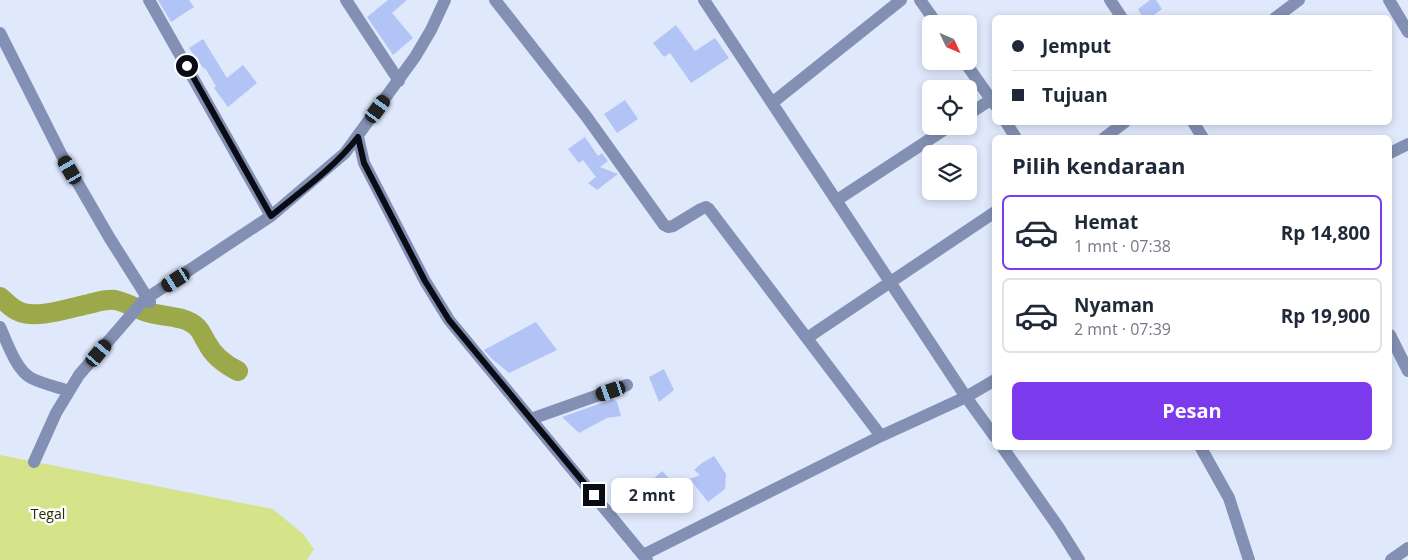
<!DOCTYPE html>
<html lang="id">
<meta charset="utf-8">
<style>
:root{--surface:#fff;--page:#f2f2f3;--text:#1f2937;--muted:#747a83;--line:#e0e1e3;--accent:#7c3aed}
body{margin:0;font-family:"Open Sans",sans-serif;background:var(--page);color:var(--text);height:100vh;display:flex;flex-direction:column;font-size:19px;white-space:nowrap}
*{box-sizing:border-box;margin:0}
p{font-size:16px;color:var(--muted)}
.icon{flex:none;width:28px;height:28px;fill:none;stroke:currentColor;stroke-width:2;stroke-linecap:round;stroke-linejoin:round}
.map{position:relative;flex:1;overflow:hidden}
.side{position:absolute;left:992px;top:135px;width:400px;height:315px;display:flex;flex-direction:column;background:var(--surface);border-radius:8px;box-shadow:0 2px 8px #0003}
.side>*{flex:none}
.hud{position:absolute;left:992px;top:15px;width:400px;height:110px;border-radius:8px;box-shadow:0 2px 8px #0003;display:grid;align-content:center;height:110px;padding:0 20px;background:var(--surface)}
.needle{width:32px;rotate:134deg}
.tools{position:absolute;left:922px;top:15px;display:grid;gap:10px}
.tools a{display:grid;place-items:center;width:55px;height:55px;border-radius:8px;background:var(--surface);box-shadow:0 2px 8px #0003;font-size:25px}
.end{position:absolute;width:22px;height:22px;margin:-11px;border:6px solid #090c14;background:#fff;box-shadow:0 0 0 2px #fff}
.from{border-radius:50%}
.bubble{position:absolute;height:35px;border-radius:8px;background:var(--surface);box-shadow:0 2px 8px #0003;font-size:16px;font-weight:700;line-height:35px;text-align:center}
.car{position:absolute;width:15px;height:30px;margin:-15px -8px;border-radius:6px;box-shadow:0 0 4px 1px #0007;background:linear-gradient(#222 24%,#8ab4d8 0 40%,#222 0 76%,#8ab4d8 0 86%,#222 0)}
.hud b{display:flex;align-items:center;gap:18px;height:48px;font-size:19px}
.hud b+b{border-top:1px solid var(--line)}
.hud i{width:12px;height:12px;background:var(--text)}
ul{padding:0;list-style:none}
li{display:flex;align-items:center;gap:15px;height:75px;margin:0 10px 8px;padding:0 10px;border:2px solid var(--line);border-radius:8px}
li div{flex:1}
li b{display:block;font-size:19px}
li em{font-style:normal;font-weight:700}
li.selected{border-color:var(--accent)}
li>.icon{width:45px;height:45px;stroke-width:1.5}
h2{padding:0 20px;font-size:22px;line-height:60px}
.button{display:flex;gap:10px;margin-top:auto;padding:10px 20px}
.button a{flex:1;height:58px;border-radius:8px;background:var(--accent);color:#fff;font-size:20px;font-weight:700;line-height:58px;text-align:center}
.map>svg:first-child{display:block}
</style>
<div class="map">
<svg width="1408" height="560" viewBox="0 0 1408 560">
<rect width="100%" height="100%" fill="#e0e8fc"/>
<path fill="#d5e38b" d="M0 455 273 509 303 534 314 549 307 560H0Z"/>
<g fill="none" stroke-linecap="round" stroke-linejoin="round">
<path stroke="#9ca94a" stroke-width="20" d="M0 297C6 302 11 308 18 311 36 320 69 308 89 304 97 302 106 299 115 300 126 302 136 309 147 312 162 317 185 315 197 327 202 332 203 337 207 343 213 355 226 365 238 371"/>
</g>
<path fill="#b1c4f5" d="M158 0H189L194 7 171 22Z
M388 0H407L392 13 413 38 393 55 367 17Z
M1150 0H1156L1162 9 1150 18H1143L1138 9Z
M676 25 695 51 715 38 729 58 691 83 670 53 664 57 653 43Z
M203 39 227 78 243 65 257 83 228 107 214 88 216 86 205 68 204 69 189 48Z
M625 100 638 119 617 133 604 114Z
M585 137 598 156 602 153 608 161 600 167 618 174 597 190 588 183 596 177 583 160 579 163 568 149Z
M536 322 557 350 509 373 492 359 484 350Z
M664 369 674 390 659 402 649 377Z
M613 399 617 402 621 416 607 418 579 433 562 417Z
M714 456 726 474 725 489 708 502 690 479 700 475 694 470 702 463Z
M662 471 676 486 662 496 648 484Z"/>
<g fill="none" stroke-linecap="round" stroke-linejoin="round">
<path stroke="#8390b3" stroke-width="12" d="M149 0 271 216
M346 0 399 81
M495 0 586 116 664 225 668 227 673 226 701 209 706 207 709 209 881 436
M704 0 966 397 995 437
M920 0 937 24
M1110 0 1122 18
M1389 0 1408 32
M1275 18 1299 0
M0 33 61 154 109 237 150 302
M964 61 995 105
M772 103 901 0
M969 114 995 97
M1006 122 1016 138
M1193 122 1203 138
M358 137 364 163 425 281 449 320 647 560
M1104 138 1125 122
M1390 153 1408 144
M837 200 950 126
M0 327C7 342 16 370 31 378 43 384 57 387 69 391
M1390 335 1408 371
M807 338 995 212
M531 419 627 385
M1003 448 1059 528 1079 560
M1201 448 1229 498 1249 560
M34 462 56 413 79 375 144 300 271 216 345 153 415 57 431 30 445 0
M643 555 881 436 966 397 995 380
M1391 560 1408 548"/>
</g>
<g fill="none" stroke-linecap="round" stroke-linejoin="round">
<path stroke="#090c14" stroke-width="6" d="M187 66 271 216C301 191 334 168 358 137L364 163 425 281 449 320 594 495"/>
</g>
<g text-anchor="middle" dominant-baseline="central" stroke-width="5" stroke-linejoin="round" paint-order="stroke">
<g font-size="14" fill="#282d04" stroke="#fff">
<text x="48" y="513">Tegal</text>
</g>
</g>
</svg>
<div class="tools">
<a><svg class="needle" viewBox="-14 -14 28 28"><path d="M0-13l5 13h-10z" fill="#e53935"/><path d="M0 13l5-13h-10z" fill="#747a83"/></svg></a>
<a><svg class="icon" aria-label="locate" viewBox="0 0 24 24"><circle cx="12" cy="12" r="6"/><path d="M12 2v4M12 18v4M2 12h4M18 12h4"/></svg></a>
<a><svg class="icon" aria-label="layers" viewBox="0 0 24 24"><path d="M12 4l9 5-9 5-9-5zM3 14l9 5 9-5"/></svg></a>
</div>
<i class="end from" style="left:187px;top:66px"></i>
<i class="end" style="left:594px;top:495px"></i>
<div class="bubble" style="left:611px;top:478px;width:82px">2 mnt</div>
<i class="car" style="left:378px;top:109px;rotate:36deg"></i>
<i class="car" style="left:70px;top:170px;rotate:330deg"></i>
<i class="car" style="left:176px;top:280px;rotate:237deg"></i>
<i class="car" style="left:99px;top:353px;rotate:40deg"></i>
<i class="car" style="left:611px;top:391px;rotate:251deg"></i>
<div class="hud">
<b><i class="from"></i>Jemput</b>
<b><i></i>Tujuan</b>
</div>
<section class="side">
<h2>Pilih kendaraan</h2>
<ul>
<li class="selected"><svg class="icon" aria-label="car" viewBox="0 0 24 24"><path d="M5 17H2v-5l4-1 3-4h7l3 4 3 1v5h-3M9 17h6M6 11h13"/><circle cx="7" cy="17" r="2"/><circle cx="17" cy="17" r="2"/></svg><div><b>Hemat</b><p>1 mnt · 07:38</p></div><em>Rp 14,800</em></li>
<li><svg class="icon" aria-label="car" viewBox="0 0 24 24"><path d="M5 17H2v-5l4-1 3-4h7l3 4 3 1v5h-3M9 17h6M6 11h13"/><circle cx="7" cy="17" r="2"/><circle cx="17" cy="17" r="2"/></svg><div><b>Nyaman</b><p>2 mnt · 07:39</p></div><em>Rp 19,900</em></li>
</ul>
<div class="button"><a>Pesan</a></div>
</section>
</div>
